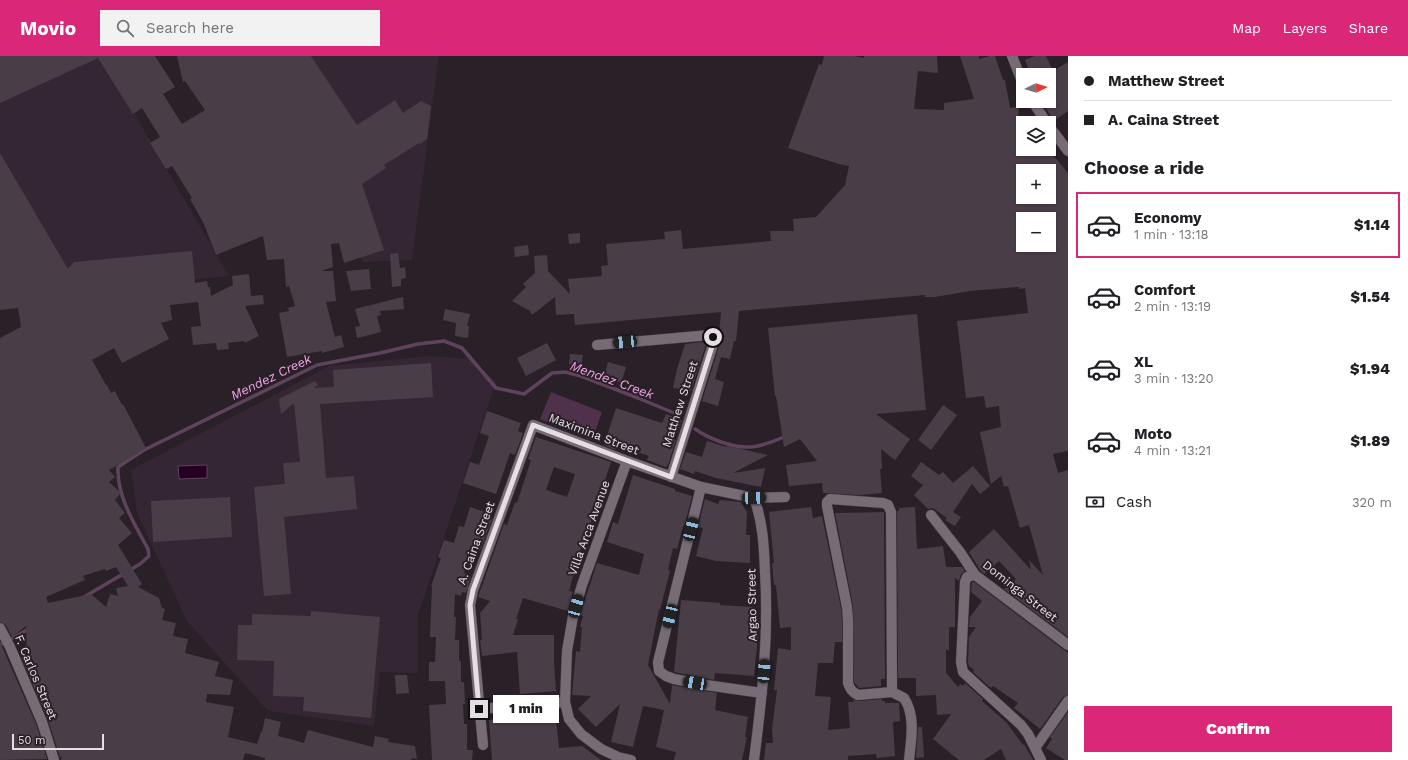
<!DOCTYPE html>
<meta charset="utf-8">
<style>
:root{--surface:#fff;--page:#f2f2f2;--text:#202124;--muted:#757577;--line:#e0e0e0;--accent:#db2777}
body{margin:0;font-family:"Work Sans",sans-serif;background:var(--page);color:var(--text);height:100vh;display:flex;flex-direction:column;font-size:15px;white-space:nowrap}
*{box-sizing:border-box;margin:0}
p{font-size:13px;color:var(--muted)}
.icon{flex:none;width:22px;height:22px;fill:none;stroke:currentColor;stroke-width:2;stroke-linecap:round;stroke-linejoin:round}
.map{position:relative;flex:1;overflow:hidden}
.details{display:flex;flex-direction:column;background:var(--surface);width:340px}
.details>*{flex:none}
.top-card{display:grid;align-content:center;height:88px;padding:0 16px;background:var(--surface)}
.needle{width:26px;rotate:85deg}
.buttons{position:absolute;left:1016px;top:12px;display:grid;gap:8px}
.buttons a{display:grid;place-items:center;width:40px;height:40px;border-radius:0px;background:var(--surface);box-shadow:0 1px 3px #0004;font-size:20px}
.scale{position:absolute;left:12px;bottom:10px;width:92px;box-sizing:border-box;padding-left:4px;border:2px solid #e5dee4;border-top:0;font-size:11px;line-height:14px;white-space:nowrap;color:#e5dee4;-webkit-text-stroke:3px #2a2028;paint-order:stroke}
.end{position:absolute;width:18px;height:18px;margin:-9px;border:5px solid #e5dee4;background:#111;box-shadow:0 0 0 2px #111}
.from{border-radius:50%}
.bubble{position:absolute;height:28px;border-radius:0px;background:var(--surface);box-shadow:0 1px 3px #0004;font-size:13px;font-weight:800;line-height:28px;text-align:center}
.car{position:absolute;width:12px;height:24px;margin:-12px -6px;border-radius:5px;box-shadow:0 0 3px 1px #0007;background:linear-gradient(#222 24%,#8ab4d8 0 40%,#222 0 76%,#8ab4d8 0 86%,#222 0)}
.top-card b{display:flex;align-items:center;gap:14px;height:38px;font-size:15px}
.top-card b+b{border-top:1px solid var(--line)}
.top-card i{width:10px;height:10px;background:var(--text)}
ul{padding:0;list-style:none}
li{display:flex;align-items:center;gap:12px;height:66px;margin:0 8px 6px;padding:0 8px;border:2px solid transparent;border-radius:0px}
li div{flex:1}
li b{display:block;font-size:15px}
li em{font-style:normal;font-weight:800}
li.on{border-color:var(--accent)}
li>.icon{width:36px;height:36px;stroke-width:1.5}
h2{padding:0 16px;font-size:18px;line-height:48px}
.pay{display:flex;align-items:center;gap:10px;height:44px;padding:0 16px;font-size:15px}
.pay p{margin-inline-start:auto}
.action{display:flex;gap:8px;margin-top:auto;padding:8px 16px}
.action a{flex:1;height:46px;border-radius:0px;background:var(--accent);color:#fff;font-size:16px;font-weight:800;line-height:46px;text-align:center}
header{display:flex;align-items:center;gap:24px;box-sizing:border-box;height:56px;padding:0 20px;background:var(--accent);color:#fff}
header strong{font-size:19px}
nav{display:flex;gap:22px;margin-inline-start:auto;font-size:14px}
.search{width:280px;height:36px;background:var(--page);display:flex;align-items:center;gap:10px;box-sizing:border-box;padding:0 14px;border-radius:0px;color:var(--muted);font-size:15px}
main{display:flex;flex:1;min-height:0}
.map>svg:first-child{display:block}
</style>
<header>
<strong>Movio</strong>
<div class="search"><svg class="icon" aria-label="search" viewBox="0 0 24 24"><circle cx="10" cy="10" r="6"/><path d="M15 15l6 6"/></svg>Search here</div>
<nav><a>Map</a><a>Layers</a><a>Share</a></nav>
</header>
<main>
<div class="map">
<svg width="1068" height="704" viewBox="0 0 1068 704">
<rect width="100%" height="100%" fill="#2a2028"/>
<path fill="#352633" d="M0 0H101L229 220 79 236 0 141Z
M234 0H439L412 204 363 206 334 148Z
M430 300 471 303 496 326 418 559V617L380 616 374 670 268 655 187 565 137 457 131 414 329 310Z"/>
<path fill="#4f314b" d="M551 336 602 356 592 384 540 363Z"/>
<path fill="#250023" stroke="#5f435d" d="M207 409V422L179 423 178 410Z"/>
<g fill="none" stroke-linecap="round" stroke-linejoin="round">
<path stroke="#5f435d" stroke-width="3.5" d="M695 373C708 382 728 390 744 391 757 392 775 385 786 380
M84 541 140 508 149 500 148 493C134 467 117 441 118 411L144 394 317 309 380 297 418 288 444 285 462 292 496 332 524 338 552 317 565 316 581 320 638 342 679 359
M0 588H3L30 572"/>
</g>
<path fill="#493e48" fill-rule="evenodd" d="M0 0H155L175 31 163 38 182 68 205 54 185 25 183 26 177 0H311L357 69 395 44 403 57 421 45 431 50 427 83 420 88 419 87 384 109 386 112 362 128 384 194 344 207 339 187 331 188 333 211 321 215H333L336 245 326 246 335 281 341 279 344 291 322 297V295L287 301 279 257 289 255 288 252 295 250 289 230 286 231 284 203 267 204 263 180 216 199 203 166 190 143 192 142 172 110 166 113 150 87 160 81 142 52 133 58 98 2 0 47Z
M824 0H854L864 2V0H937L938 17 918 15 914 53 944 54V47L974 43 960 0H979V3L990 0H995L1003 24H1005L1010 52 1019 51 1017 72 1023 71V93H1048L1068 117V395L1053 398 1058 417 1068 414V581L1004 533 1016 523 999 505 984 518 980 514 969 496 994 473 1031 514 1029 504 1043 519 1029 469 1020 472 1008 430 1004 431 1001 420 991 428 980 376 1001 371 999 350 986 352 984 340 966 342 957 265 1028 257 1025 232 1019 233V231L970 235 935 241H925V239L739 255 736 285H734L730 303 721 301 715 323 724 326 718 350 702 345 720 287 719 279 721 256 575 269 574 258 556 259 555 241 532 259 530 255 512 245 526 231 523 228 535 217 534 200 547 199 548 215 570 238 568 223 602 220 601 210 608 209 606 188 665 183 664 176 681 174 683 193 771 185 770 175H794L793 163 816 161 845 129 849 110 839 108 788 92 819 8 822 9ZM1023 115H1049V141H1023ZM1023 163H1049V189H1023Z
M1035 0H1046L1053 15 1068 6V55L1054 65 1041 45H1049V19H1031L1025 4Z
M0 97 68 213 74 206 192 195 195 227 207 225 208 231H210L211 240 233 229 232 220 249 218 251 240 263 239 264 248 245 250 259 280 245 287 244 285 228 287 229 293 217 294 216 287 193 289 191 271 201 270 198 246 170 249 172 264 161 267 169 283 122 307 114 292 92 304 106 329H107L111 337 115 335 122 349 123 348 146 392 109 414 115 421 109 426 121 437 115 444 125 457 119 462 132 477 118 489 142 528 138 531 159 542 162 552 165 553 162 564 176 567 173 580 188 583 185 597 219 606 215 620 233 624 230 639 207 638 206 646 234 651 228 681 257 688 261 676H262L265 662 281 666 278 680 290 683 304 687 308 674 373 691 375 680 389 683 388 686 415 690 417 703 412 702 411 704H265V702L245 697 243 704H61L62 701H60L48 664 21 601H27L26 570 12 581 6 569 0 566V282L21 271 18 252 0 254ZM116 511 128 530 116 532 118 540 110 538 106 551 91 538 48 547 46 541 85 524 83 520 105 513 106 515Z
M580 177V187L569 188 568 178Z
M528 189 529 199 515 201 514 191Z
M398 197 400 212 405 211 406 222 401 223V230L392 231 390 198Z
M369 213 371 233 351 235 346 215Z
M403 241 404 253 380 255 381 259 377 260 381 276 357 282 355 271 360 270 355 253Z
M445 253 470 258 467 270H469L468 282 455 280 456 267 443 264Z
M917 258 926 354 876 358 910 383 895 404 881 393 882 413H880L882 437 860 439 823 437 822 427 789 430 786 409 817 405 800 383 784 391 776 340H775L768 272Z
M702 286 706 288 691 335 673 332 677 313 685 288Z
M547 287 556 304 526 320 517 302Z
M570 298 583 299 581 309 569 308Z
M608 306 626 311 621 327 604 322Z
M431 307 433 341 320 348 326 422 354 420 357 453 284 461 291 538 264 540 254 431 285 428 283 407 300 406 294 347 281 358 279 343 315 325 318 329 314 332 334 331 333 314Z
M943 349 957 359 931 394 918 384Z
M616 352 662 367 666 358 682 364 674 383 676 384 668 409 666 411 647 404 649 400 617 389 615 394 604 389Z
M487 355 521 367 518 375 523 377 515 399 510 397 496 438 463 427 470 406 479 409 489 380 480 377Z
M536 381 611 406 582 493 581 492 573 516H574L569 535 573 536 568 555 523 542 516 563H518L513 579H554V606L556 635 520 638 517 596 482 600 480 584H482L480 557 490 545 478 541 504 468 507 469 515 446 517 447 531 404 528 403ZM554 411 575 418 567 441 546 434Z
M707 385 726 391 727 390 768 399 733 417 765 412 761 431 716 422 695 415 694 418 680 413 686 396 702 401Z
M921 406 939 419 943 416 953 427 973 410 990 430 980 438 972 428 953 456 961 461 955 470 945 464 947 462 933 452 928 453 914 439 923 429 911 420Z
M633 419 675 433V435L692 440 685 468 683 471 677 493 673 492 668 514 670 515 660 554 659 553 648 609 670 648 672 629 717 637 715 654 748 661 745 681H747L742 704H674L676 696 656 691 664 654 643 650 633 691 611 686 620 648 596 671 578 653 591 640 572 639 576 595 580 596 582 571H580L583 560 580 559 597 507 639 519 644 498 607 486 613 466 618 468Z
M230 441 232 481 153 486 151 445Z
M705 443 718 448 720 444 741 446 747 456 746 479H750V507L716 505 696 500 703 472 698 471Z
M470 451 488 457 486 462 492 463 480 495 472 492 464 517 471 520 466 537 462 536 461 540 455 538 454 561H456L455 584H459V605H461V626H464L465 648H463L464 668H467V694H473L472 704H432L429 649 446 648 445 625H429V606H435L436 581H430L432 530H431L441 502 438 501 444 484 454 487 459 470 464 471Z
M811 451 813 462 822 460 841 552 842 565V586H835L833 607H818L815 640 831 641 828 674 850 672 848 646H854L853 644 859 645 882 643V645H885V647H899L900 665 893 666 895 700 877 702 876 698 848 700V704H764L766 687H773L772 673 777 634H774L778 592 791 594V571L780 572 776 529H774L772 507H774L769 456Z
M915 451 917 493 943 490 946 511H962L965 515 961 518 959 525 955 522V571H949V595L946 593V617L958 631 960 628 963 630 965 627 983 643 982 645 1007 667 1023 689 1024 688 1033 704H1006L1001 693 984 704H959L933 683 951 658 937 659 936 639 916 640V622H898L897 455H899V452Z
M884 456 885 623H881V630L859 632 854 626 853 550 835 457Z
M972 526H974L1068 597V639L1063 641 1040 673 1014 652 1018 647 993 630 991 632 973 616 974 614 969 610 968 606 969 581 976 571H969L970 561 982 545 971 536Z
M681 544 720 547V549L753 551 752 569 759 570 754 620 715 617 714 624 674 616Z
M311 555 380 561 371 662 303 655 304 641 273 640 274 605 237 604 238 569H252V558L311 560Z
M0 586 36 668 47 703 0 704Z
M395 619H407L409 637 396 638Z
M555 654 559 692 582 690 601 704H492L489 664 511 662V658Z
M1068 656V704H1065L1046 692 1052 683 1050 681Z
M918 671H922L924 701 916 702Z"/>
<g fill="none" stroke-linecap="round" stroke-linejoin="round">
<defs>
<path id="minor" d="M1012 0 1023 28
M1032 45 1047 67
M1049 70 1068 95
M597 289 710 279 713 281 714 285 671 421
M627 405 582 529 573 560 567 595 565 646 569 663 581 678 601 693 618 701 631 704
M701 431 658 606 659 615 666 620 674 623 706 629 762 637
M754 442C763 466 764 491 765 516 769 580 762 641 754 704
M931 459 960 496 975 519 1068 589
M975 519 967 521 965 526 961 606 963 616 1021 669 1028 678 1041 704
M0 572 10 591 42 666 54 704
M892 636 891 456 888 449 883 447 830 443 827 446V450L847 551 848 565V627C850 633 852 636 858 639L892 636 904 642C916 660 911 684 909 704
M479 653 565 646
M483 689 470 549 473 534 533 369 627 405 701 431 754 442 785 441
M1035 692 1068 645"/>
</defs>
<use href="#minor" stroke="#453c44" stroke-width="11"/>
<use href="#minor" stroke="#776b75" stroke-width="10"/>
</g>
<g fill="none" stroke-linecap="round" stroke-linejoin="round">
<path stroke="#e5dee4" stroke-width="5" d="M479 653 470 549 473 534 533 369 671 421 714 284 713 281"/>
</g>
<g text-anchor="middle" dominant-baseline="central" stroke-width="4" stroke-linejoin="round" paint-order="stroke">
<g font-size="12" fill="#e5dee4" stroke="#2a2028">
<text transform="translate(680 348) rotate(-72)">Matthew Street</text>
<text transform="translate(594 378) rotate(21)">Maximina Street</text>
<text transform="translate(589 472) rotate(-70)">Villa Arca Avenue</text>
<text transform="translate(476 487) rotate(-70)">A. Caina Street</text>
<text transform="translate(1020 535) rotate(38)">Dominga Street</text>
<text transform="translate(752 549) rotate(-91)">Argao Street</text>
<text transform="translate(36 621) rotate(67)">F. Carlos Street</text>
</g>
<g font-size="13" font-style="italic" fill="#f0a5e6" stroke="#2a2028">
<text transform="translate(271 321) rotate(-26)">Mendez Creek</text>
<text transform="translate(612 324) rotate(20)">Mendez Creek</text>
</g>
</g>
</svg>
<div class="buttons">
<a><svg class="needle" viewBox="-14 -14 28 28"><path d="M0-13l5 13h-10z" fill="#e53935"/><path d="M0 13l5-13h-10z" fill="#757577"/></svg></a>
<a><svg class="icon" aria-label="layers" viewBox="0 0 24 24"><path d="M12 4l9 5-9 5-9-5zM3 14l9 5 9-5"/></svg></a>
<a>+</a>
<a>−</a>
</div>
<div class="scale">50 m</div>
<i class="end from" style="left:713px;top:281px"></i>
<i class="end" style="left:479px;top:653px"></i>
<div class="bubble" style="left:493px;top:639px;width:66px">1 min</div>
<i class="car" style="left:625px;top:286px;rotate:265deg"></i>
<i class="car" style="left:754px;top:442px;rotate:88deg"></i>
<i class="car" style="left:691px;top:473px;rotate:14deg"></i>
<i class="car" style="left:576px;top:550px;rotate:16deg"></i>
<i class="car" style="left:670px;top:560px;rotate:194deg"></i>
<i class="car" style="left:764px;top:615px;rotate:4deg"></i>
<i class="car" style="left:695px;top:627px;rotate:280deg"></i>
</div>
<section class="details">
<div class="top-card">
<b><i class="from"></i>Matthew Street</b>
<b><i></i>A. Caina Street</b>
</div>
<h2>Choose a ride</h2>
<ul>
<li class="on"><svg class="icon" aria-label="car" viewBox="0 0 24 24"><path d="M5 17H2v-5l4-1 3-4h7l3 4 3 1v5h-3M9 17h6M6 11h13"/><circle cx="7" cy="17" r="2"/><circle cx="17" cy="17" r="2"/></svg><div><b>Economy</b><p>1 min · 13:18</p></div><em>$1.14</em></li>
<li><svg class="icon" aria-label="car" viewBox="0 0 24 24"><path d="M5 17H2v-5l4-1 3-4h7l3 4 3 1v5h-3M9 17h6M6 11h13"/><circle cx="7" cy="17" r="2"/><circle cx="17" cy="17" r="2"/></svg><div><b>Comfort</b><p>2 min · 13:19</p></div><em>$1.54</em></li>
<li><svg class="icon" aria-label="car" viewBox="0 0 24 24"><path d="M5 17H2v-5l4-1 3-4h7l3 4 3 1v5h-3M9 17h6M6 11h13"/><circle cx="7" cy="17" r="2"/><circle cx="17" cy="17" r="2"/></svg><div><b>XL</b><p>3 min · 13:20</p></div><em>$1.94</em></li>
<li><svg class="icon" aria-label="car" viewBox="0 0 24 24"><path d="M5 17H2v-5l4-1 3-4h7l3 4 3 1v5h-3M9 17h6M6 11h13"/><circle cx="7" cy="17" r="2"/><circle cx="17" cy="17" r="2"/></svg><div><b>Moto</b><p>4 min · 13:21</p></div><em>$1.89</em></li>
</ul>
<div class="pay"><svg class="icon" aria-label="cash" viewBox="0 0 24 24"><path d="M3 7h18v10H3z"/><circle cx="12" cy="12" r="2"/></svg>Cash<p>320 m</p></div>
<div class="action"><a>Confirm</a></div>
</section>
</main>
